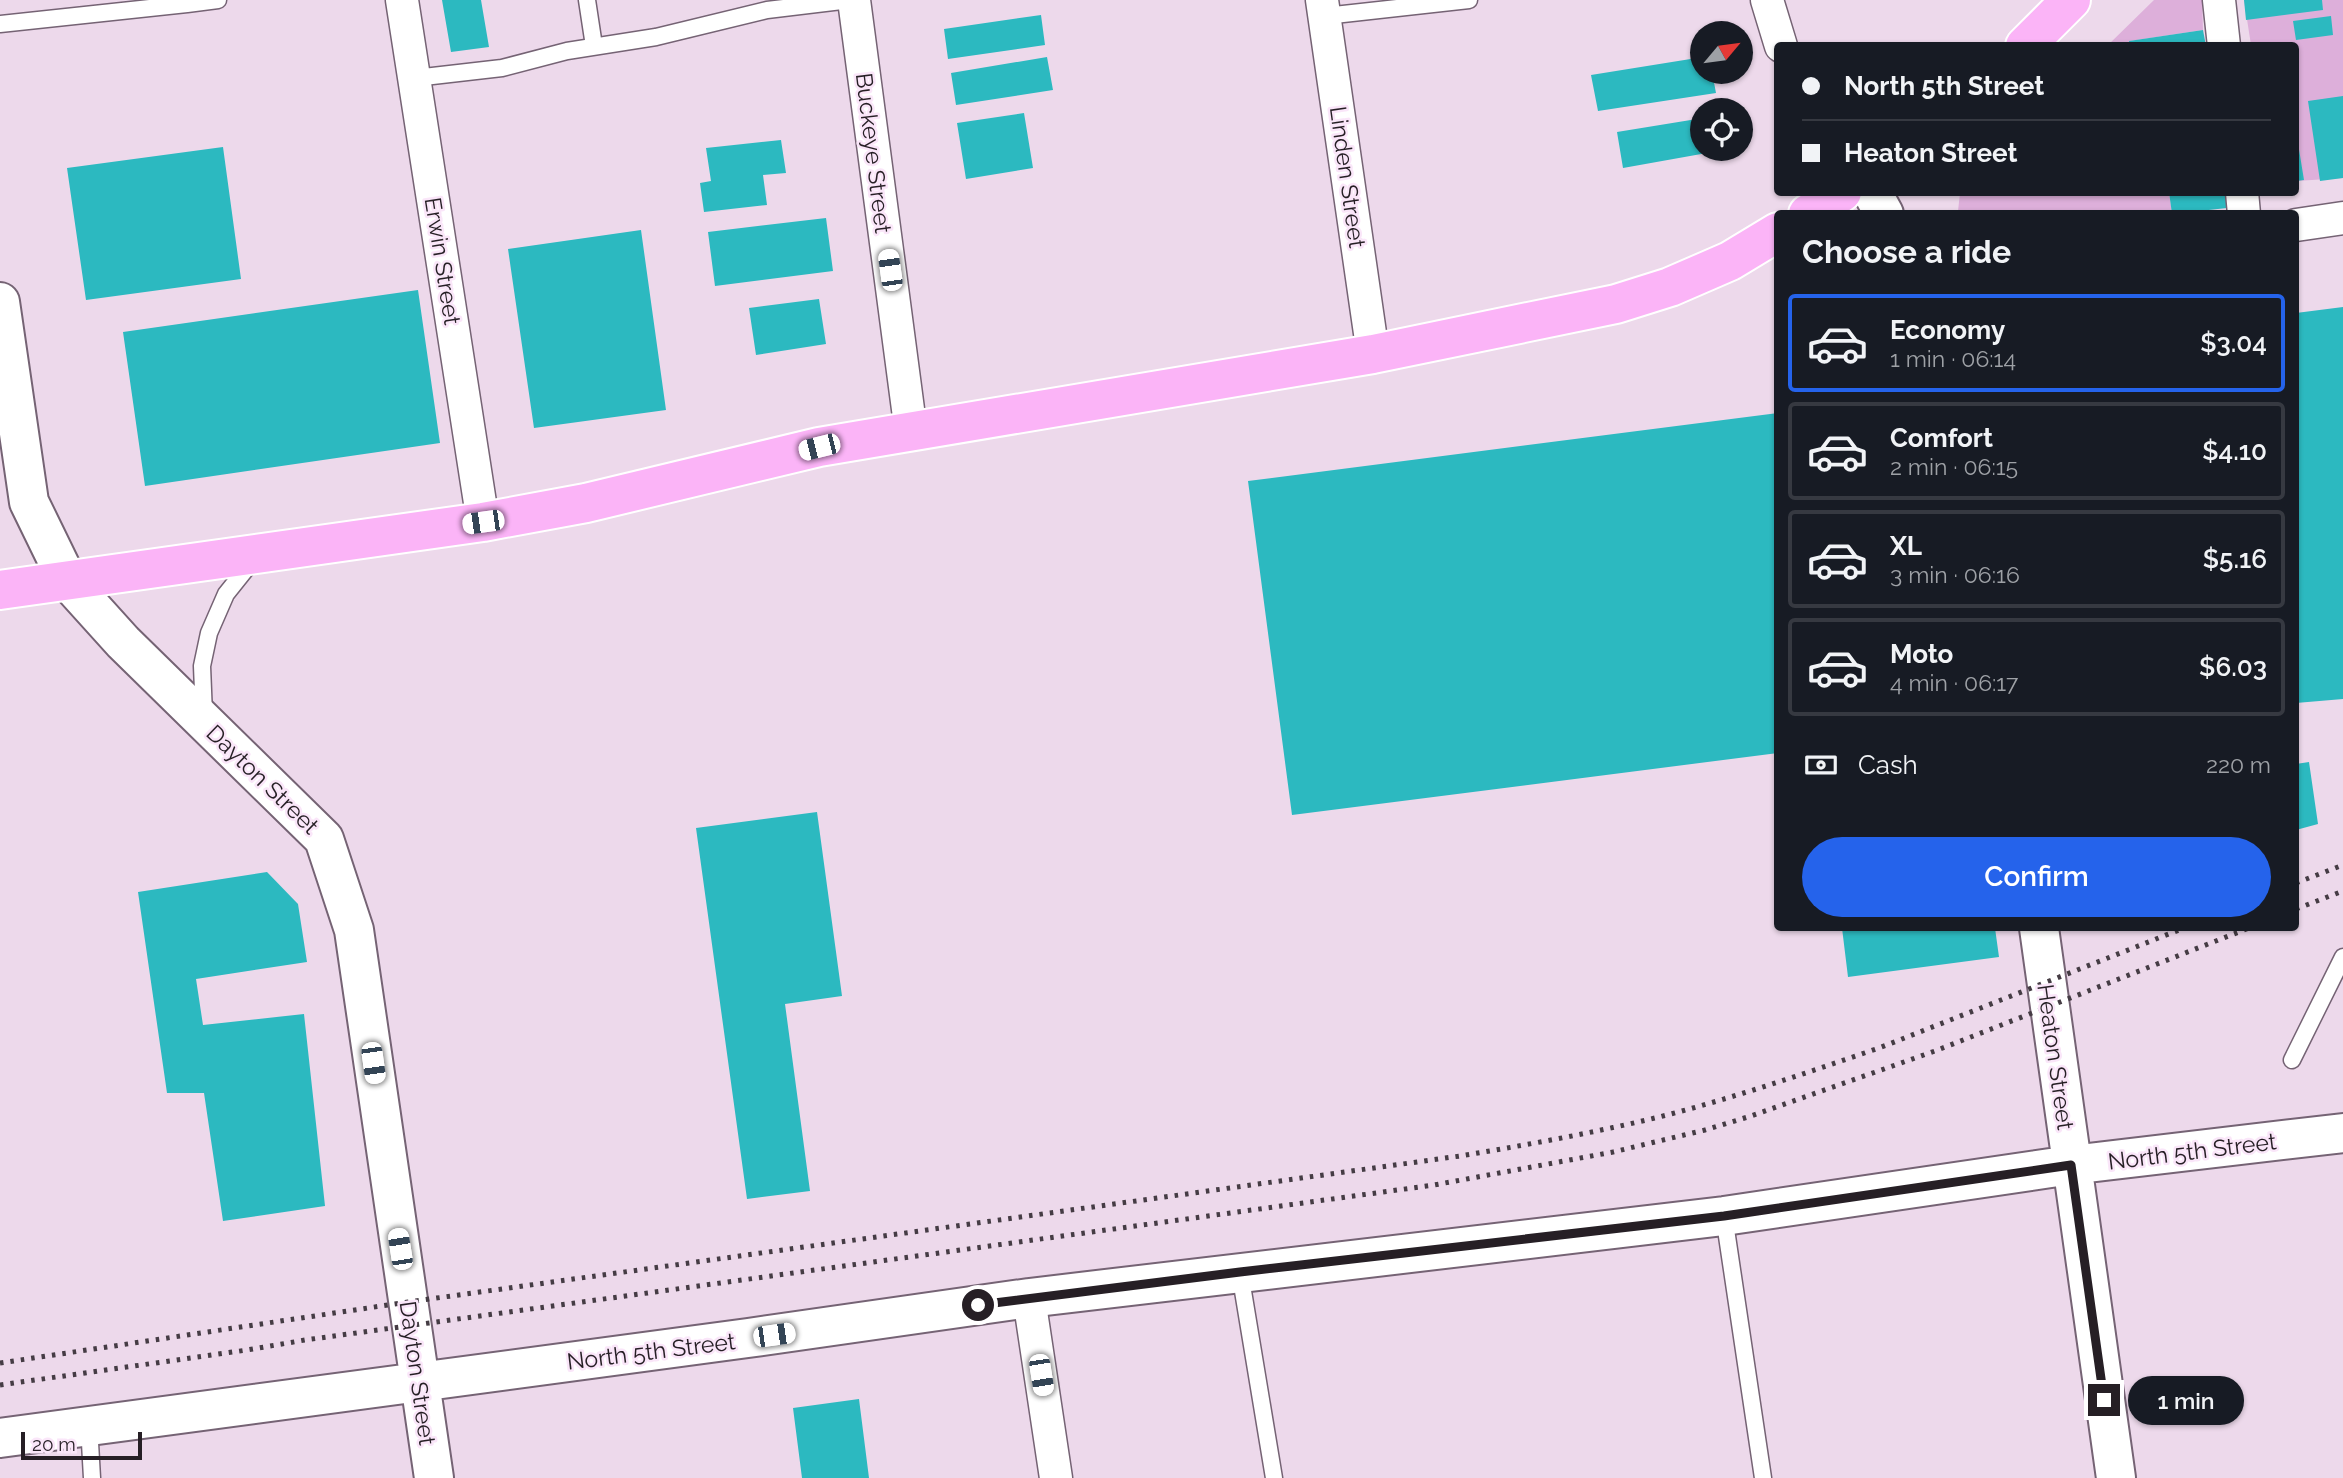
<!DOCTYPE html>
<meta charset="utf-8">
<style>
:root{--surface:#171b24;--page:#242831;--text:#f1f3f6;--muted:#9ea1a6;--line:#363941;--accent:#2563eb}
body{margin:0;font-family:Raleway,sans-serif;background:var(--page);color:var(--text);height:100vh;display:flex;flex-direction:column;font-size:26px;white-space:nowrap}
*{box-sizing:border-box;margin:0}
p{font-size:23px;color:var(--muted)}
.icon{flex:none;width:38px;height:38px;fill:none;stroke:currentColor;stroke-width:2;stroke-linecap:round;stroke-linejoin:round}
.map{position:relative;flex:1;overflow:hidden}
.drawer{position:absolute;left:1774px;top:210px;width:525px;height:721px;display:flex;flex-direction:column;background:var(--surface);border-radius:7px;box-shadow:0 2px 5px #0004}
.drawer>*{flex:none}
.guide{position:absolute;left:1774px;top:42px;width:525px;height:154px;border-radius:7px;box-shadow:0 2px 5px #0004;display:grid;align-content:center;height:154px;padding:0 28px;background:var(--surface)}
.needle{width:46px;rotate:61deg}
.fabs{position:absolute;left:1690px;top:21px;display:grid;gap:14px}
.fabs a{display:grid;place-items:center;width:63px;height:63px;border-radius:50%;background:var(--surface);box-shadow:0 2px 5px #0004;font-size:35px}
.scale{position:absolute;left:21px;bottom:18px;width:121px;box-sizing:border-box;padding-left:7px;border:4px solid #261f25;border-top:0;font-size:19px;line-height:24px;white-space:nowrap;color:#261f25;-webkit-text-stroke:5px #fae6f9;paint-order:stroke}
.end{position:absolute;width:32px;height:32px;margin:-16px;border:9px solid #261f25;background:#fff;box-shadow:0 0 0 4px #fff}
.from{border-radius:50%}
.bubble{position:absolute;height:49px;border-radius:24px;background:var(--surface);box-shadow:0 2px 5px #0004;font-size:23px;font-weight:600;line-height:49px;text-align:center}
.car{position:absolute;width:21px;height:42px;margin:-21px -10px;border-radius:9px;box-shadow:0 0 5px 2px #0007;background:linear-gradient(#fff 24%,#345 0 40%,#fff 0 76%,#345 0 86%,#fff 0)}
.guide b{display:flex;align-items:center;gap:24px;height:66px;font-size:26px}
.guide b+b{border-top:2px solid var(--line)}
.guide i{width:18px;height:18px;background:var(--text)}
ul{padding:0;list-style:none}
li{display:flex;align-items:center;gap:21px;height:98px;margin:0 14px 10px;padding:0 14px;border:4px solid var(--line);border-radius:7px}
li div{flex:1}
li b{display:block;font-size:26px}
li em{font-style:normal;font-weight:600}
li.on{border-color:var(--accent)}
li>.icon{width:63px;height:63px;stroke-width:1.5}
h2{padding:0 28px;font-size:32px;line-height:84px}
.pay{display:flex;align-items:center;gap:18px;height:77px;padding:0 28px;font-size:26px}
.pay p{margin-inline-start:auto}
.primary-button{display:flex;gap:14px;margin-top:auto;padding:14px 28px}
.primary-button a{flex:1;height:80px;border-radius:42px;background:var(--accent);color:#fff;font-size:28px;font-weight:600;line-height:80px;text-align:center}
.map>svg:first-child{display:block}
</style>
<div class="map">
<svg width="2343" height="1478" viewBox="0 0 2343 1478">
<rect width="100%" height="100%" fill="#edd9eb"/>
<path fill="#ddafda" d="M2154 0H2202L2203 30 2130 41V45L2107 46Z
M2244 0H2343V178L2296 181V46L2251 45Z
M2169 192 2172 213 1959 214 1958 211 1960 193Z"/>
<path fill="#2cb9c0" d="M442 0H481L489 47 451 52Z
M2244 0H2322L2323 10 2246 20Z
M1041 15 1045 45 948 59 944 29Z
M2331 16 2333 35 2296 40 2293 21Z
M2203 30 2206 46H2130L2129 41Z
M1047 57 1053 90 956 105 951 73Z
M1703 57V72H1712L1716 93 1598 111 1591 75Z
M2343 96V178L2320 181 2308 101Z
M1024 113 1033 168 966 179 957 123Z
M1703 118V149H1718V151L1623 168 1617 132Z
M2296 131 2304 180 2296 181Z
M781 140 786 173 763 175 767 205 704 212 700 183 711 181 706 148Z
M223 147 241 279 86 300 67 168Z
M2169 192H2225L2227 208 2172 214Z
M826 218 833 271 715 286 708 232Z
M641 230 666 410 534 428 508 249Z
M418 290 440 443 145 486 123 332Z
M819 299 826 344 756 355 749 308Z
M2343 307V699L2296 703V313Z
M1778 413V753L1292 815 1248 481Z
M2309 762 2318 824 2296 830V764Z
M817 812 842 996 785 1004 810 1191 747 1199 696 828Z
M267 872 298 904 307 962 196 979 203 1025 304 1014 325 1206 223 1221 204 1093H167L138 892Z
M1842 928H1995L1999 957 1848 977Z
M859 1399 869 1478H802L793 1408Z"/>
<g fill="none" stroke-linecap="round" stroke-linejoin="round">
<defs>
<path id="service" d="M587 0 594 46
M187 4 218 0
M1325 16 1469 0
M0 24 187 4 186 0
M415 78 502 68 567 51 656 37 767 10 850 0
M204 715 202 666 209 633 226 594 254 559
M2292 1060 2343 957
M1724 1216 1763 1478
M1240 1273 1274 1478
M89 1425 92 1478"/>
<path id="minor" d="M402 0 483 522
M854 0 911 432
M1322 0 1373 354
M1767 0 1781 46
M2219 0 2224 46
M2242 192 2244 214
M2296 225 2343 218
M1029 1298 1056 1478"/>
<path id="tertiary" d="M1872 192 1884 214
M0 302 29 502 67 580 123 642 324 839 354 930 434 1478
M2039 928 2116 1478
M0 1438 748 1338 1029 1298 1724 1216 2071 1165 2343 1133"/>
<path id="trunk" d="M2025 46 2071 0
M1808 214 1842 192
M0 590 483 522 586 503 819 447 1373 354 1616 304 1670 287 1730 261 1778 232"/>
</defs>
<use href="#service" stroke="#756374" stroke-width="19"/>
<use href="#minor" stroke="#756374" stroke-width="35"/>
<use href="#tertiary" stroke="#756374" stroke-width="42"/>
<use href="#trunk" stroke="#fff" stroke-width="42"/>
<use href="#service" stroke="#fff" stroke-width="16"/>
<use href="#minor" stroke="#fff" stroke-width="32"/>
<use href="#tertiary" stroke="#fff" stroke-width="38"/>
<use href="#trunk" stroke="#fbb4f7" stroke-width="38"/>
<path stroke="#453c44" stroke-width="5" stroke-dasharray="3.5 7" stroke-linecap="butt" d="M2296 883 2343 865
M2296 909 2343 891
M0 1363 408 1302 1460 1156C1526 1145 1593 1133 1659 1117 1734 1098 1806 1073 1879 1048L2184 928
M0 1385 247 1350 305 1340 1434 1185 1613 1152 1705 1130 1751 1116 1935 1051 2249 928"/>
</g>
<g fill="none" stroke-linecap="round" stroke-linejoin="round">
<path stroke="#261f25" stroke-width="9" d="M978 1305 1240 1272 1724 1216 2071 1165 2104 1400"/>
</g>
<g text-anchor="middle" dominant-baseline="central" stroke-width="5" stroke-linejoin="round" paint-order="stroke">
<g font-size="23" fill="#261f25" stroke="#fae6f9">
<text transform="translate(874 153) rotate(83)">Buckeye Street</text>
<text transform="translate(1348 177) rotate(82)">Linden Street</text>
<text transform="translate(443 261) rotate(81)">Erwin Street</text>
<text transform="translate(263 779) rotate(44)">Dayton Street</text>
<text transform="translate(2056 1057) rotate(82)">Heaton Street</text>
<text transform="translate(2192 1151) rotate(-7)">North 5th Street</text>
<text transform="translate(651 1351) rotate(-7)">North 5th Street</text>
<text transform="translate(418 1373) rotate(82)">Dayton Street</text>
</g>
</g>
</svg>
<div class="fabs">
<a><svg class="needle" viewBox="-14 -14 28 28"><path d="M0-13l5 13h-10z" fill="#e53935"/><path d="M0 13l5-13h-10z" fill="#9ea1a6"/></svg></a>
<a><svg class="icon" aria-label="locate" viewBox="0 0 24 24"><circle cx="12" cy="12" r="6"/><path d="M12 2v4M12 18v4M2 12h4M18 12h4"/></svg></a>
</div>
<div class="scale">20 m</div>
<i class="end from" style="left:978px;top:1305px"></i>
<i class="end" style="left:2104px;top:1400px"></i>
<div class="bubble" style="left:2128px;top:1376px;width:116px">1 min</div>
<i class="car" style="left:890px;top:270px;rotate:352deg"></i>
<i class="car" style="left:819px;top:447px;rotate:256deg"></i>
<i class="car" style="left:483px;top:522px;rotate:262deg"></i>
<i class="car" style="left:373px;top:1063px;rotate:172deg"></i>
<i class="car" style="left:400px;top:1249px;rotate:351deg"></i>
<i class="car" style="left:774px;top:1335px;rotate:82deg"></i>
<i class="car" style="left:1041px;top:1375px;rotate:171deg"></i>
<div class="guide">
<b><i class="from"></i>North 5th Street</b>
<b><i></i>Heaton Street</b>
</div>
<section class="drawer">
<h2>Choose a ride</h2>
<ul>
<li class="on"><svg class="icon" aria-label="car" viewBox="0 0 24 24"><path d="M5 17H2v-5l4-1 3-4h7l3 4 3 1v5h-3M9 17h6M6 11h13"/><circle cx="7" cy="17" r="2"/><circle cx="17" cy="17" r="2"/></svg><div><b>Economy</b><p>1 min · 06:14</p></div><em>$3.04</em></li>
<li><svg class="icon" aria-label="car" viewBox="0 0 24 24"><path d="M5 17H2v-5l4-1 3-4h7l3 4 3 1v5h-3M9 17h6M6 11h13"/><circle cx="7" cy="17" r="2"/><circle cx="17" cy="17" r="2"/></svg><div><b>Comfort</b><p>2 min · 06:15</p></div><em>$4.10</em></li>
<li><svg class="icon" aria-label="car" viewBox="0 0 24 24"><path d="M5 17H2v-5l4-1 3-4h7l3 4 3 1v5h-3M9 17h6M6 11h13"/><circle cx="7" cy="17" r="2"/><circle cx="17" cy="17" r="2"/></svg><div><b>XL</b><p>3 min · 06:16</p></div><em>$5.16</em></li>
<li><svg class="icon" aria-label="car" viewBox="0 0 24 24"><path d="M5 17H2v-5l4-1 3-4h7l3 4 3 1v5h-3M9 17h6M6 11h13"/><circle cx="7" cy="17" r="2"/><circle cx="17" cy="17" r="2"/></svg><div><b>Moto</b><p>4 min · 06:17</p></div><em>$6.03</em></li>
</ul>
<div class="pay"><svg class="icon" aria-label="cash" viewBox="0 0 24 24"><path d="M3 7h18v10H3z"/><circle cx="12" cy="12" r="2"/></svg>Cash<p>220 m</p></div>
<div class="primary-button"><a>Confirm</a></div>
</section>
</div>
